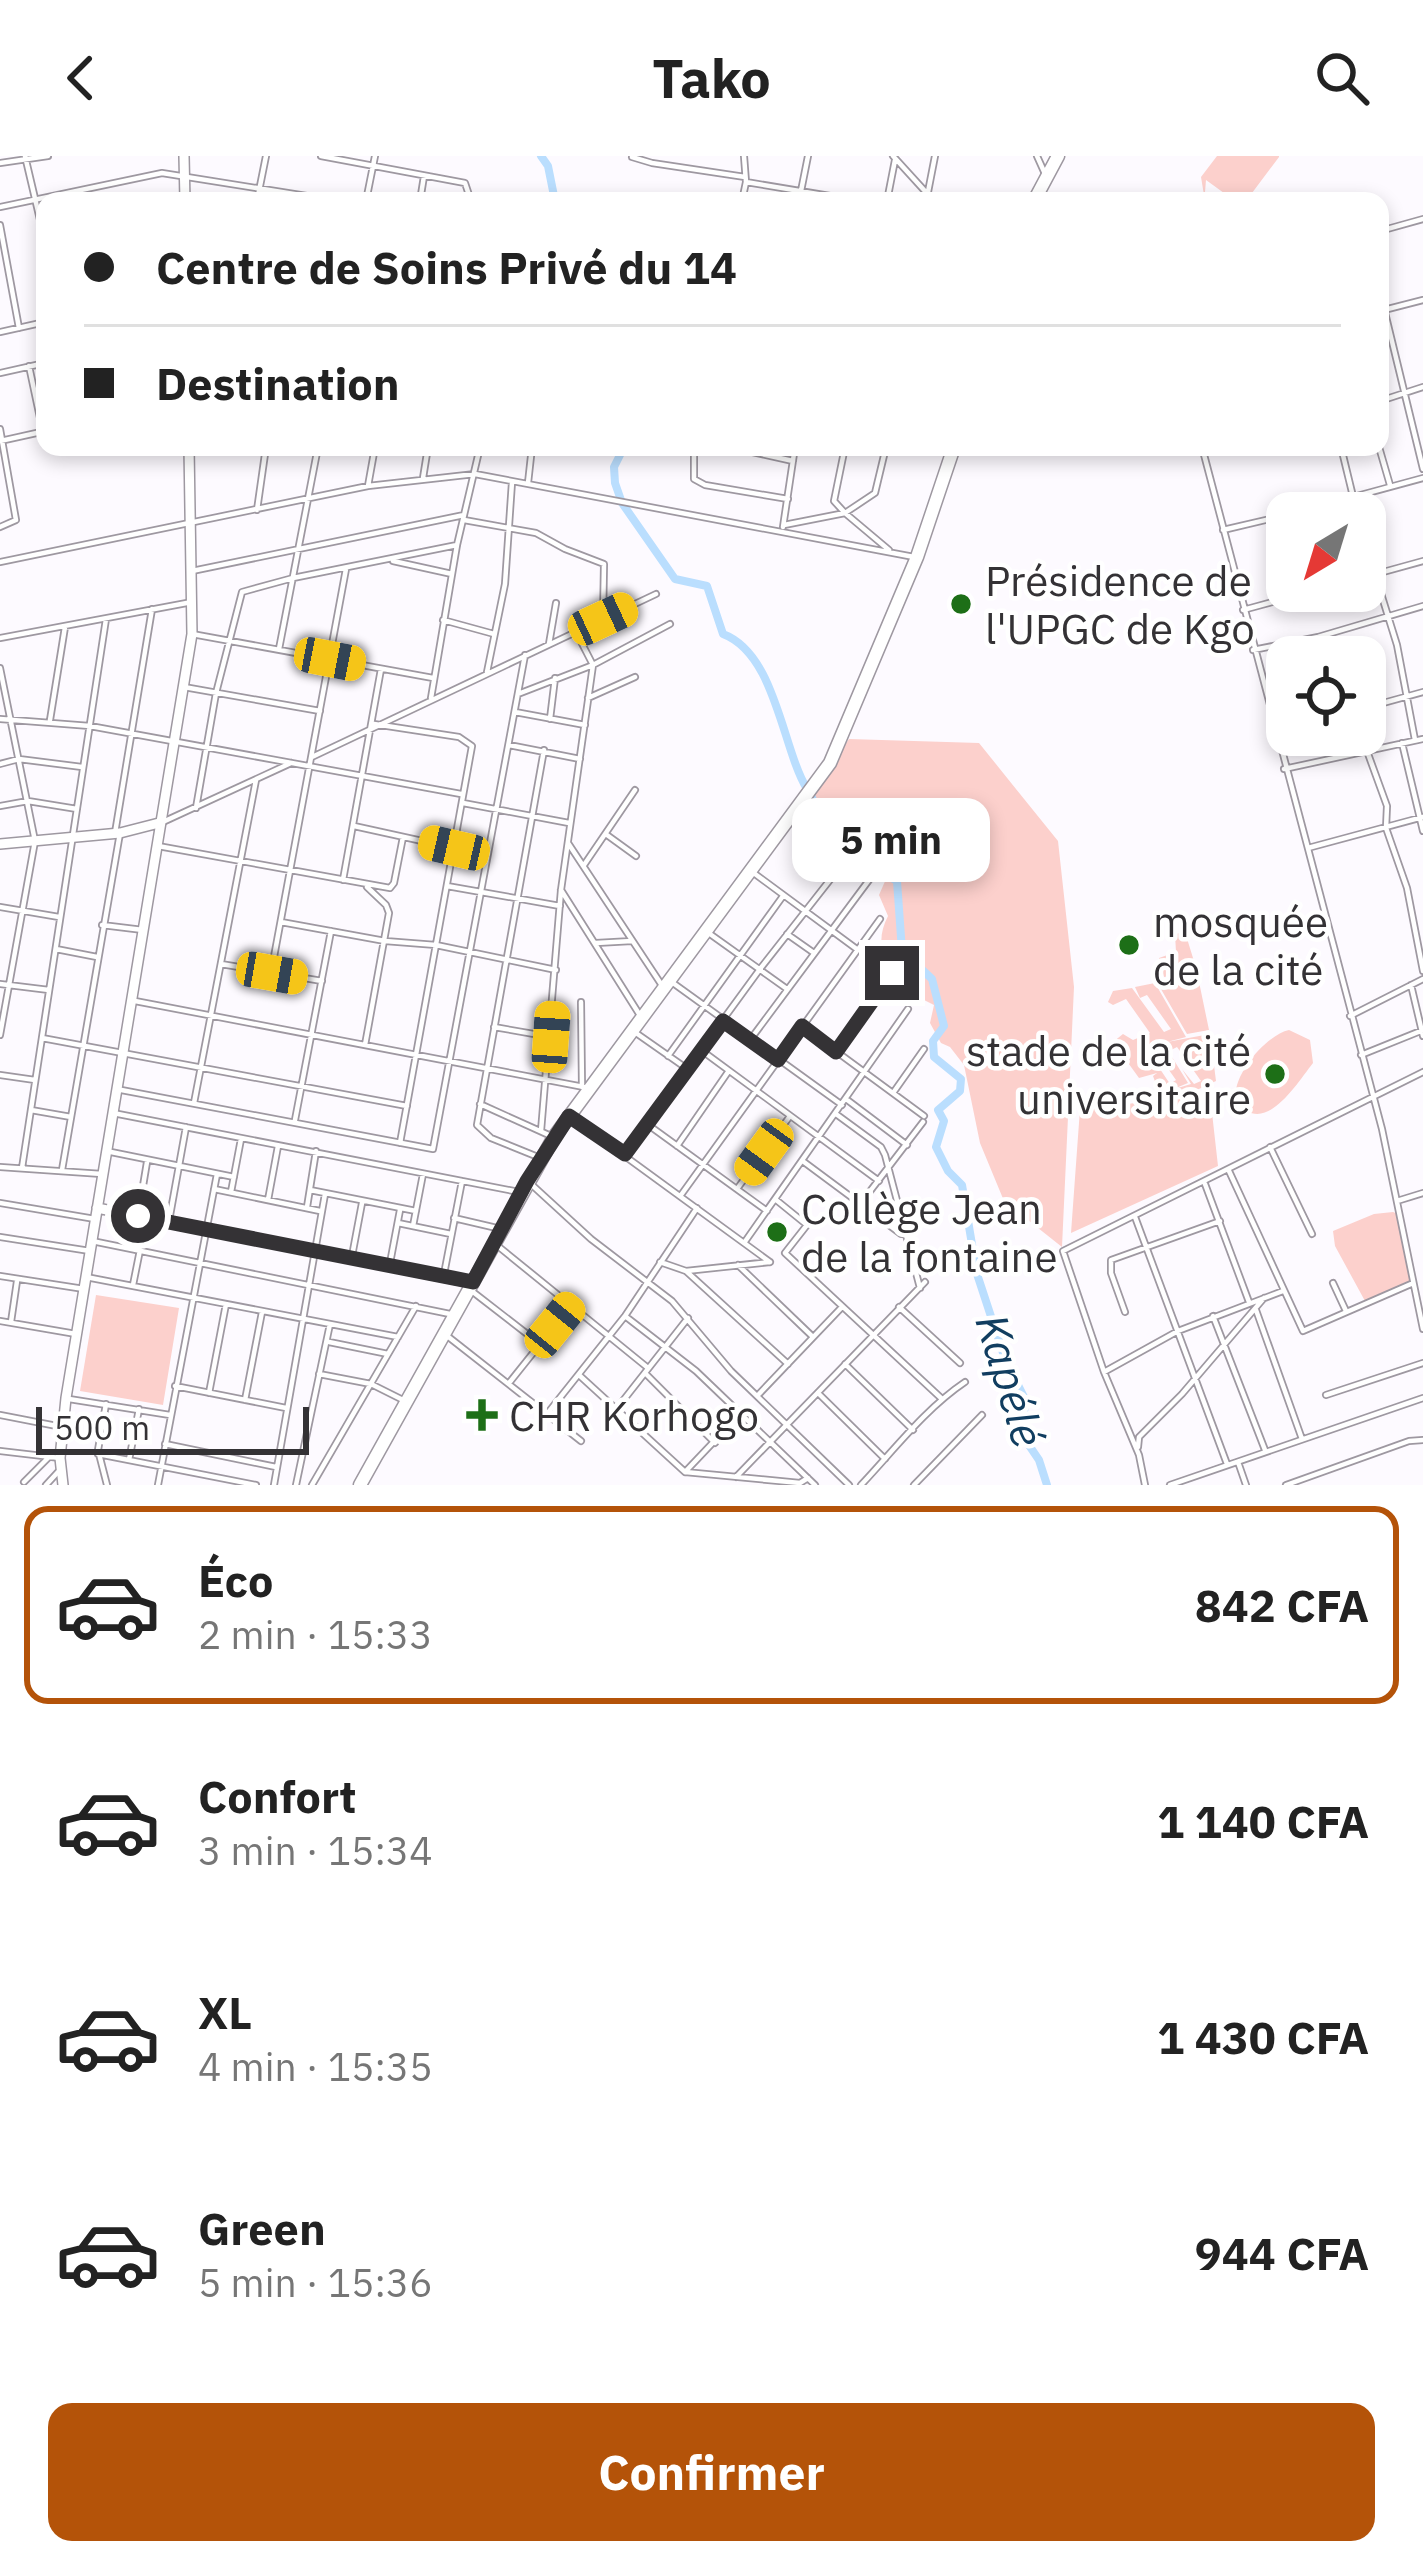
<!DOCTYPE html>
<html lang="fr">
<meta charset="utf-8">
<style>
:root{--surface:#fff;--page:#f2f2f2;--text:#222;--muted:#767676;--line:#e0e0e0;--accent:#b45309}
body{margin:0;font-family:"IBM Plex Sans",sans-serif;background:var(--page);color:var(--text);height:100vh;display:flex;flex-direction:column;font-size:45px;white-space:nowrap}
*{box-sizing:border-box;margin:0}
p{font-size:39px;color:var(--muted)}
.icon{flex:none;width:66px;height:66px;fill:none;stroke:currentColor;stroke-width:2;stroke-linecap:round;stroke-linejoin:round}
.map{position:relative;height:1329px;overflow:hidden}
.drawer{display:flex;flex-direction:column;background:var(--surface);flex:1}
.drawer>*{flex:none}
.hud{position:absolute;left:36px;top:36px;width:1353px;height:264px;border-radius:24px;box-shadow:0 6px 18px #0003;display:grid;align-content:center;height:264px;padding:0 48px;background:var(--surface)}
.needle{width:78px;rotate:218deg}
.fabs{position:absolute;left:1266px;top:336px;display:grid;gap:24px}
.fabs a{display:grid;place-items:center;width:120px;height:120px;border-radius:24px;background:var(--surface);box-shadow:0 6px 18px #0003;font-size:60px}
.scale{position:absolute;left:36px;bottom:30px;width:273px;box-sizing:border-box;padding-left:12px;border:6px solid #343235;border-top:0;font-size:33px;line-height:42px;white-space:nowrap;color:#343235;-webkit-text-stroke:9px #fff;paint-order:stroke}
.end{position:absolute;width:54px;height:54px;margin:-27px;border:15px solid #343235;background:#fff;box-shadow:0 0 0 6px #fff}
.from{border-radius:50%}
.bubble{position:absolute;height:84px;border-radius:24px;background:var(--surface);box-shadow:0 6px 18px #0003;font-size:39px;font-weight:700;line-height:84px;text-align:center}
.car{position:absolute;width:36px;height:72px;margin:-36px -18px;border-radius:15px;box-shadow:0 0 9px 3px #0007;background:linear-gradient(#f5c518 24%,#345 0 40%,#f5c518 0 76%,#345 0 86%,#f5c518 0)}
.hud b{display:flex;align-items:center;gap:42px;height:114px;font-size:45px}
.hud b+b{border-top:3px solid var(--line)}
.hud i{width:30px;height:30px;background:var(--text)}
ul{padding:21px 0 0;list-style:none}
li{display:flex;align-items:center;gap:36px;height:198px;margin:0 24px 18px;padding:0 24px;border:6px solid transparent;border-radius:24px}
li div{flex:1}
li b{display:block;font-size:45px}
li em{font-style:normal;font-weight:700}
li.current{border-color:var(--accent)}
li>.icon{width:108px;height:108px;stroke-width:1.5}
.action{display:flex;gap:24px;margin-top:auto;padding:24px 48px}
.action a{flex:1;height:138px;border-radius:24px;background:var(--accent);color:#fff;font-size:48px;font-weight:700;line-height:138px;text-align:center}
header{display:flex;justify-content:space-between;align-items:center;height:156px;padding:0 48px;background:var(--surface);font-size:54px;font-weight:700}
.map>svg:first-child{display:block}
</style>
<header><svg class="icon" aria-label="back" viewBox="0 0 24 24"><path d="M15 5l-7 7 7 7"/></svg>Tako<svg class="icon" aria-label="search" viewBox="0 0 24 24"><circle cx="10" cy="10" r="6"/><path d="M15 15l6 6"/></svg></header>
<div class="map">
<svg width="1423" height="1329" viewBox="0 0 1423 1329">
<rect width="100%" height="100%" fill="#fdfaff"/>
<path fill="#fcd0cc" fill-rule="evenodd" d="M1217 0H1279V1L1246 45H1235L1206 24 1205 36 1211 45H1205L1201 21Z
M849 583 979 587 1058 685 1074 831 1062 1091 1004 1045 980 987 964 909 950 891 941 887 930 867 934 849 918 841 923 828 920 822C881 814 874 787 888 760L879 739 886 723 881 693 811 638Z
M1185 776 1197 815 1164 821 1159 802 1176 796 1175 778Z
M1198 821 1209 874 1187 878 1158 828Z
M1155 827 1186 881 1167 886 1210 878 1216 925 1184 940 1161 942 1153 920 1157 917 1139 922 1113 886 1123 878 1133 884 1150 877 1126 843 1113 849 1108 846 1113 835 1132 832 1164 876 1171 873 1147 839 1140 842 1135 831ZM1165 885 1171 894 1177 891 1201 925 1194 928 1182 913 1191 928 1171 934 1188 927 1164 888 1152 890 1176 924 1170 928 1160 913 1154 912 1141 891Z
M1289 874 1310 884 1313 907C1295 930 1263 983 1236 944 1231 920 1266 879 1289 874Z
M1210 939 1218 1010 1071 1077 1080 953Z
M1393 1056 1398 1058 1412 1125 1365 1145 1335 1090 1333 1075 1374 1058Z
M96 1139 179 1152 163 1249 80 1235Z"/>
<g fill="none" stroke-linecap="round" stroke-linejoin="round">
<path stroke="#badefe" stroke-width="8" d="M541 0 548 10 555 45
M618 291 620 299 614 311 615 327 622 347 675 423 707 430 723 478C776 498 782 592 807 633
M811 639C820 664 874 713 897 725L902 795 932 823 944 870 933 885 934 901 961 923 960 935 938 954 944 965 936 991 948 1015 962 1029 977 1118 1005 1203 1026 1245 1020 1276 1039 1304 1047 1329"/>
<defs>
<path id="street" d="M25 0 45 85
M321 0 465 27 471 45
M893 0 934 45
M1037 0 1046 20
M632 1 652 7 745 21
M0 7 48 0
M746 26 860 45
M928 36 935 0
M257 45 266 0
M366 45 375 0
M420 45 424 20
M742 45 746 26 744 0
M799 45 808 0
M887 45 895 4
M0 51 162 17 338 45
M0 69 19 172
M1380 75 1423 63
M1380 136 1423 313
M1380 155 1423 144
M0 176 45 166
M29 210 43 276
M0 217 45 207
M1380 245 1423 231
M0 273 16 364 0 371
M0 285 41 276
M235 291 265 296
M548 291 579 296
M694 291V323L705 329 788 343
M730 291 793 305
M845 291 834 345 845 357 875 337 886 291
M1202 291 1382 973 1423 1173
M1341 291 1357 357
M1379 291 1390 329
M423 322 428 291
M528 327 532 291
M368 330 375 291
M257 354 266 291
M1294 357 1423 322
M464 364 536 377 565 393 604 408 603 463
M784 369 845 357 889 394
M783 371 795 291
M1223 374 1287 359
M1365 386 1397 489 1415 584
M393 405 452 418
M0 406 368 330 475 318 914 401
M192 415 464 359
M1365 421 1423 405
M1243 454 1313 435
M443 464 494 478
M192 478 433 522
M0 482 192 446
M549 488 556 447
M279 493 318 291
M1253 494 1318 481 1423 450
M0 512 35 685 0 879
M487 516 505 428 512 326
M184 531 320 555
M518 538 593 509 670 468
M431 542 457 389 480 291
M588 542 635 521
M1365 552 1423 536
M515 556 585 569
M0 563 90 570 461 638
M550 563 555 522
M50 564 65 471
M374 568 459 581 472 590 400 987
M1274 573 1287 570
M1402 587 1423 675
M509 589 580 603
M1367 595 1387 650 1386 672 1407 732 1423 815
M312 601 656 438
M0 608 19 603 82 611
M1284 613 1423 583
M463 647 569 667
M0 650 28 645 77 653
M196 652 216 537 242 436 293 422 457 389
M165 665 291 607
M354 670 454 692
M115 677 152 453
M607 679 636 700
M568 687 663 831
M158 690 390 732 394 727 403 681
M1308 692 1423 661
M584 709 635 634
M751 715 858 794
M343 724 381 513
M447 730 560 750
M561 734 641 861
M0 751 59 761
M281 766 385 785 436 789 556 814
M102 769 143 774
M710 778 787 833
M787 778 814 797
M596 787 632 785
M56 793 97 801
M221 808 322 825
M271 817 346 413
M673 827 842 949
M0 828 49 834
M1411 829 1423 880
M135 845 589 932
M581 846 582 931
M1350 860 1423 823
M494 871 551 881
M803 871 924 960
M636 877 686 912
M42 882 407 950
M750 884 875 716
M365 889 389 757 386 749 367 731
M701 894 879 1025
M837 896 893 817
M1361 899 1423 874
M668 900 783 740
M0 919 35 924
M116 933 433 993 525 499
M893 937 924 893
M846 943 907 989
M194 947 256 624
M480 948 551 980
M31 954 71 961
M113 957 519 1036
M836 958 881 991 885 999 920 1132
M574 963 770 1106
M295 964 331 775
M647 968 767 1055
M541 975 561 734 593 509 576 476
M677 990 728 916
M1270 991 1312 1078
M106 995 234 1021
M625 998 760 813 844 706
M538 1001 491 982 477 969 544 594
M804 1006 901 1078H906
M0 1011 102 1018
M22 1012 106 463
M62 1014 120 677
M1229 1015 1303 1175 1411 1128
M1205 1028 1249 1146
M532 1029 591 1083 672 1145 731 1215 849 1329
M214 1033 320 1055
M737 1033 790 960
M310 1034 416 1055
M231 1036 241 983
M681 1039 880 763
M775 1043 807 1069 785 1097 941 1242
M268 1044 278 990
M1397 1045 1423 1037
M0 1047 95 1063
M861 1047 923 966
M307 1051 316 995
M138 1060 147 1006
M1135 1061 1227 1308
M454 1062 501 1073
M169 1065 186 971
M398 1067 451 1078
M413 1070 423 1018
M0 1081 90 1095
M92 1085 450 1158
M744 1087 908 853
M499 1091 648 1212
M352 1100 362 1047
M660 1106 686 1115 788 1208
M390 1107 400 1054
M738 1109 812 1180
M686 1115 770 1106
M444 1118 462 1025
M0 1120 84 1133
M86 1121 398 1181
M1333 1127 1346 1155
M133 1129 140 1094
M473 1136 540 1188
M899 1151 960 1207
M1256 1154 1302 1283
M1125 1156 1111 1117V1104L1220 1065
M625 1160 696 1215 815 1329
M1213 1160 1265 1294
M0 1165 76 1178
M11 1166 17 1125
M446 1179 581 1285
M329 1186 388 1198
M845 1208 913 1274
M1104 1216 1178 1175 1283 1135
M645 1217 715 1287
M319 1218 371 1228 403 1244
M579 1219 685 1316 800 1327 808 1322
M509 1227 569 1152
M175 1230 286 1252
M209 1237 226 1148
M818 1237 885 1303
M759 1238 842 1151
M1326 1239 1423 1207
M69 1243 170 1259
M245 1244 262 1156
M106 1248 98 1294 107 1329
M618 1251 688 1162
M547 1258 625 1160 697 1052
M0 1259 62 1271
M165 1288 276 1311
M1138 1291 1139 1281 1182 1238 1264 1142
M0 1295 60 1302
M98 1298 256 1329
M129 1304 139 1253
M1238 1306 1246 1329
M685 1316 741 1257
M736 1321 925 1126
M24 1326 49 1301
M46 1329 58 1316
M158 1329 217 1018
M274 1329 325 1038
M296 1329 330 1168
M312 1329 416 1150
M861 1329C894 1294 925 1253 965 1226
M914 1329 982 1259
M1145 1329 1139 1299 1104 1216 1063 1095 1423 916
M1170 1329 1423 1242
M1286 1329 1409 1285 1423 1284"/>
<path id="secondary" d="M184 0 185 45
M0 688 120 677 159 667
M97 1052 474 1127
M63 1329 60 1302 66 1242 192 478 189 291"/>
<path id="primary" d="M1034 45 1058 0
M360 1329 554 981 830 607 917 401 954 291"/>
</defs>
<use href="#street" stroke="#9e98a1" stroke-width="8"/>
<use href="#secondary" stroke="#9e98a1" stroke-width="12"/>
<use href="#primary" stroke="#9e98a1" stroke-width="15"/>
<use href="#street" stroke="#fff" stroke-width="4.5"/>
<use href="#secondary" stroke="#fff" stroke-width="9"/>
<use href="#primary" stroke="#fff" stroke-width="12"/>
</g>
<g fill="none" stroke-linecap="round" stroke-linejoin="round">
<path stroke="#343235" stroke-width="15" d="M138 1060 473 1126 527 1025 569 960 625 998 723 865 778 904 802 870 836 896 892 817"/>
</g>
<g fill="#1d6f17" stroke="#fff" stroke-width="4.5">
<circle cx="961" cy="448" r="12"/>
<circle cx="1129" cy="789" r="12"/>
<circle cx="1275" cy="918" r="12"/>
<circle cx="777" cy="1076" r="12"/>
<path d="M476 1241h12v12h12v12h-12v12h-12v-12h-12v-12h12z"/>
</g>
<g text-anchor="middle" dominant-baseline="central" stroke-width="9" stroke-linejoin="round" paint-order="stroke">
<g font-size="42" fill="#343235" stroke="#fff" text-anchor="start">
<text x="985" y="424">Présidence de<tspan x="985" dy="48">l'UPGC de Kgo</tspan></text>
<text x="1153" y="765">mosquée<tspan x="1153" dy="48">de la cité</tspan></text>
<text x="1251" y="894" text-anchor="end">stade de la cité<tspan x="1251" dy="48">universitaire</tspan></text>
<text x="801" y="1052">Collège Jean<tspan x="801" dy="48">de la fontaine</tspan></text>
<text x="509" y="1259">CHR Korhogo</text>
</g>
<g font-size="45" font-style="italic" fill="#113e60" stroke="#fff">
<text transform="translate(1011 1224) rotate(73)">Kapélé</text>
</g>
</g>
</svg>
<div class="fabs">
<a><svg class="needle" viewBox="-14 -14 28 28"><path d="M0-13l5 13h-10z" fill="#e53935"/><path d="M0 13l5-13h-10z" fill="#767676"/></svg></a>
<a><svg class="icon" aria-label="locate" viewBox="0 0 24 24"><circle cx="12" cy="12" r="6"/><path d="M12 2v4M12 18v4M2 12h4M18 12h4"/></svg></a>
</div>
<div class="scale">500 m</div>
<i class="end from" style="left:138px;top:1060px"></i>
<i class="end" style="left:892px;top:817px"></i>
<div class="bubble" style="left:792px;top:642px;width:198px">5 min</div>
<i class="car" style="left:603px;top:463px;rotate:65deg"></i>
<i class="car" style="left:330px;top:503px;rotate:101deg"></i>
<i class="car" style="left:454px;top:692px;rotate:283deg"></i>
<i class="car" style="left:272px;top:817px;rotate:100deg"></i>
<i class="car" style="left:551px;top:881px;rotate:4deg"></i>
<i class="car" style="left:764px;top:996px;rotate:216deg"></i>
<i class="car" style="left:555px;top:1169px;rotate:39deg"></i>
<div class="hud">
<b><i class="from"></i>Centre de Soins Privé du 14</b>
<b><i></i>Destination</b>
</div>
</div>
<section class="drawer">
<ul>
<li class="current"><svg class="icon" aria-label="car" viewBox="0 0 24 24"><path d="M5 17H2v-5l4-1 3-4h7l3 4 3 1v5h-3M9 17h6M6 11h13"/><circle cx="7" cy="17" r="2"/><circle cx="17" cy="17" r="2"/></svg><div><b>Éco</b><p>2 min · 15:33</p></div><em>842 CFA</em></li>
<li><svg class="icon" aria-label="car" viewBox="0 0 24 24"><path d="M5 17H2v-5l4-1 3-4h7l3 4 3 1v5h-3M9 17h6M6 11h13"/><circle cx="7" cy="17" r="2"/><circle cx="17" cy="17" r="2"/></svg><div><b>Confort</b><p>3 min · 15:34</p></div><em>1 140 CFA</em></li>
<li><svg class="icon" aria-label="car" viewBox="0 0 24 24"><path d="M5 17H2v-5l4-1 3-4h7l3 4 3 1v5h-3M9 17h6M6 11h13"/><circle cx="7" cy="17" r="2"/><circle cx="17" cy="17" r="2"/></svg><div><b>XL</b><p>4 min · 15:35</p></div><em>1 430 CFA</em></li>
<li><svg class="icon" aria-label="car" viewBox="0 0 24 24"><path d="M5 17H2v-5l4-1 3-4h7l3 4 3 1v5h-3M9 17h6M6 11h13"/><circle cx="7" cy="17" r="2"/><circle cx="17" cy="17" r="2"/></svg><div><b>Green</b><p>5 min · 15:36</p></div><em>944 CFA</em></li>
</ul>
<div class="action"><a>Confirmer</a></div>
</section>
